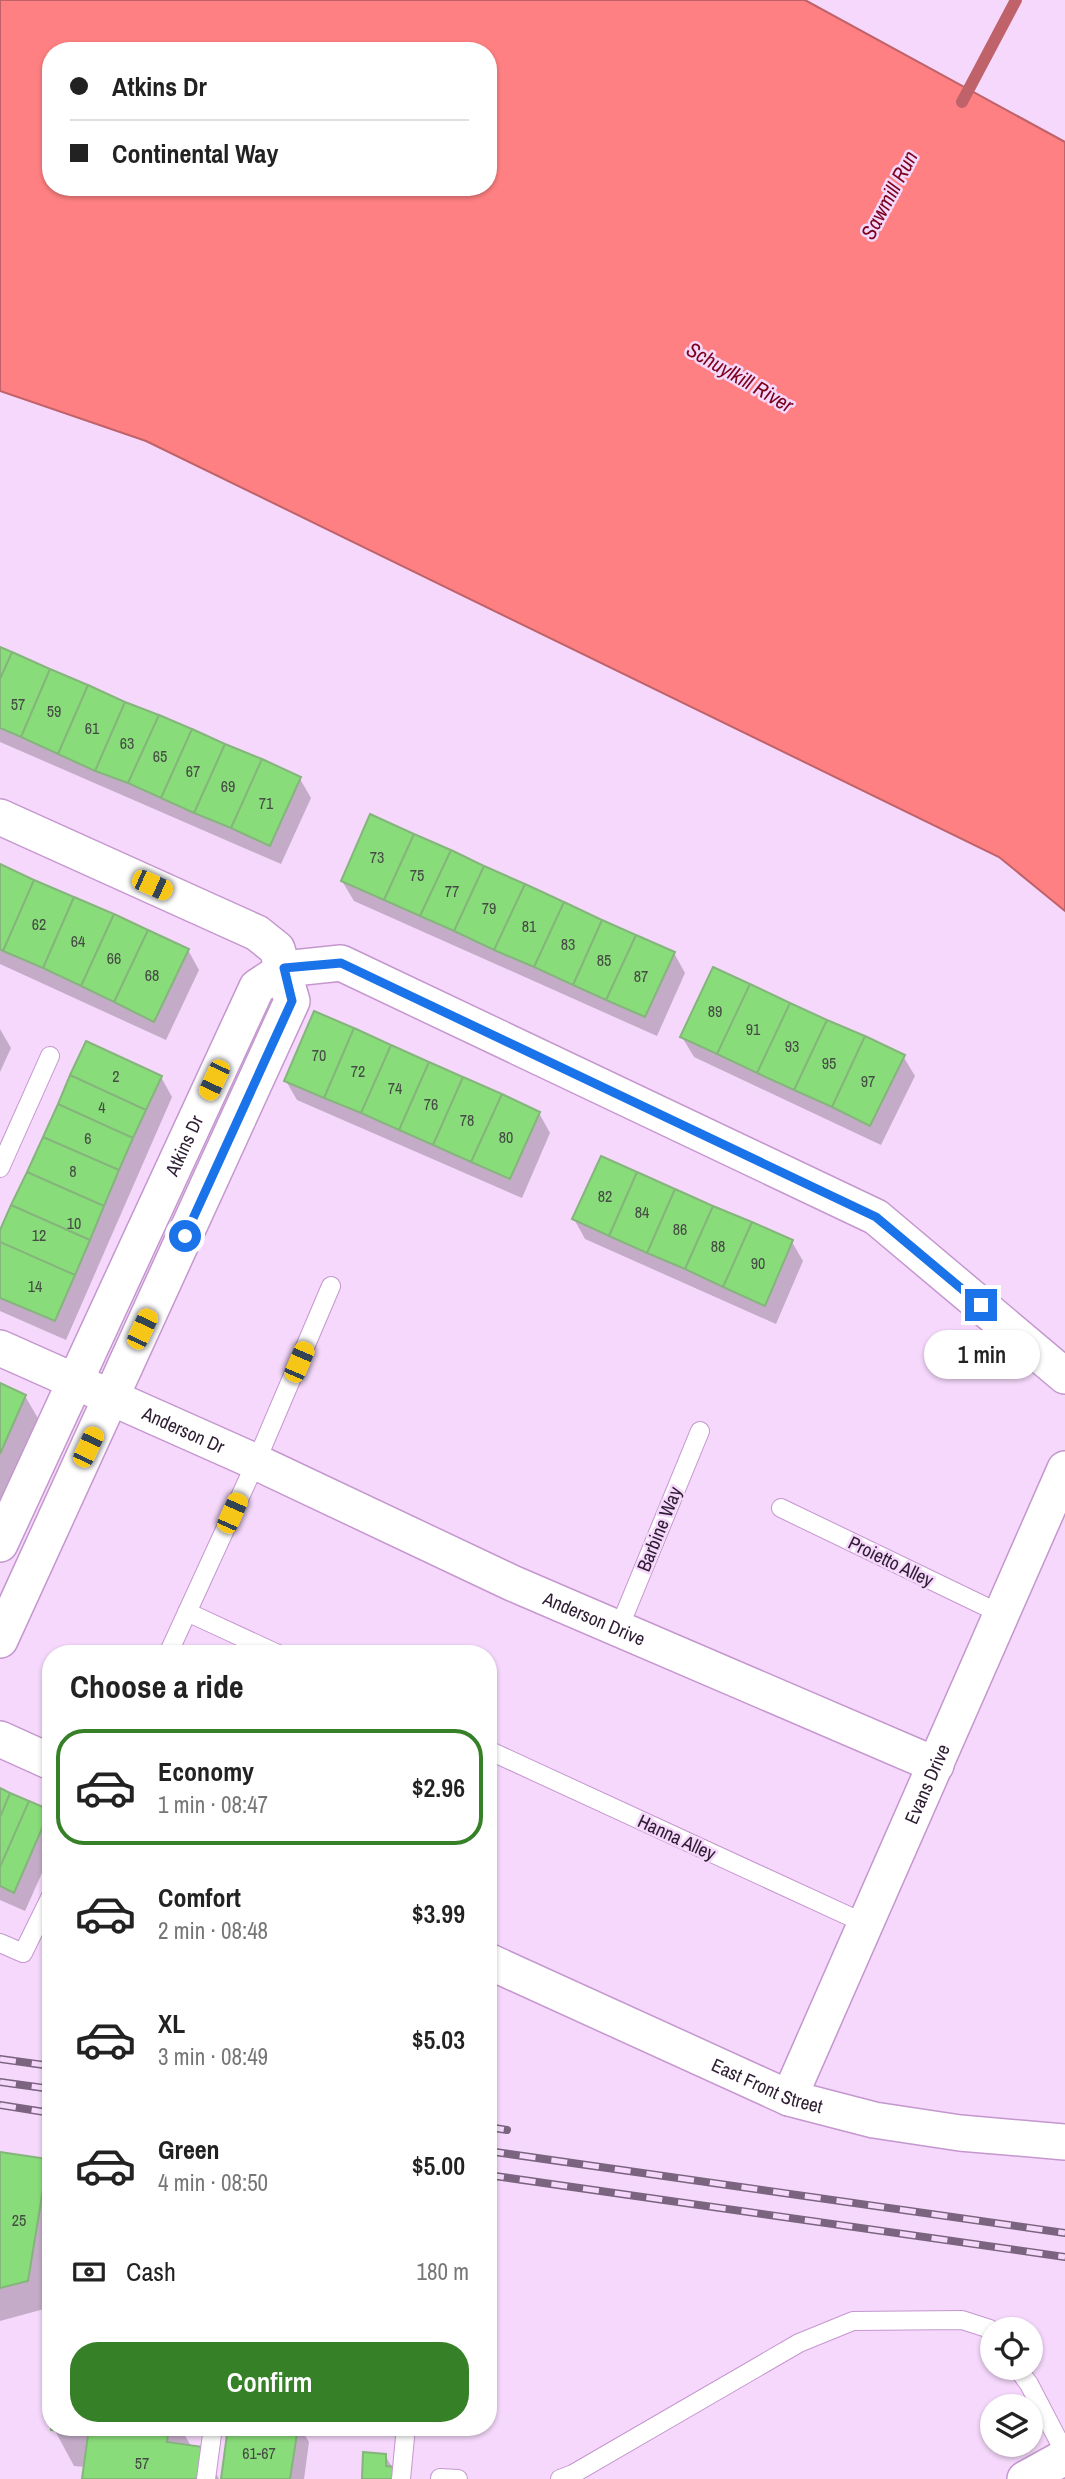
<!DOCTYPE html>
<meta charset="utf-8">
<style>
:root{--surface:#fff;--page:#f6f6f6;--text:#222;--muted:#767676;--line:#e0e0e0;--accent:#368027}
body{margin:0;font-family:"Archivo Narrow",sans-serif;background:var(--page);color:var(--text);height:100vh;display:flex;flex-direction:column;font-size:26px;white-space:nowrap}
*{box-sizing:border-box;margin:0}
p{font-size:23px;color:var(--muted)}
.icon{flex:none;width:38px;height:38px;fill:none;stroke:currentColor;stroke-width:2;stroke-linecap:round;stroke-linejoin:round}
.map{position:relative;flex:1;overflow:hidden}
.sheet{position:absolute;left:42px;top:1645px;width:455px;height:791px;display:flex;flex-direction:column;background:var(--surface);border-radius:28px;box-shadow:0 2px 5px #0004}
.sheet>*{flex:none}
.top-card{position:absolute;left:42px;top:42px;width:455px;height:154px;border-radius:28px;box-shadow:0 2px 5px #0004;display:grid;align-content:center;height:154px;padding:0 28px;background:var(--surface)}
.controls{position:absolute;left:980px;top:2317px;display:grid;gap:14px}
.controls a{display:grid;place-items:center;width:63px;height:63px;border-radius:50%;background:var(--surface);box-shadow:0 2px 5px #0004;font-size:35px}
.end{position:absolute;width:32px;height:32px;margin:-16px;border:9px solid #1a73e8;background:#fff;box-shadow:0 0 0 4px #fff}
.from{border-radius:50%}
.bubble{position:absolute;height:49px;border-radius:24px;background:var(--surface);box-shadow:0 2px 5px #0004;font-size:23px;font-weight:600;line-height:49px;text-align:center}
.car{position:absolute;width:21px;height:42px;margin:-21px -10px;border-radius:9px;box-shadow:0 0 5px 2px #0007;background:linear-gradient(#f5c518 24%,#345 0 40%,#f5c518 0 76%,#345 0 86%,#f5c518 0)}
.top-card b{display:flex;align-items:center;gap:24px;height:66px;font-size:26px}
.top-card b+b{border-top:2px solid var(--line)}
.top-card i{width:18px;height:18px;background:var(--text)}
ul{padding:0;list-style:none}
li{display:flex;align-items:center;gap:21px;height:116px;margin:0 14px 10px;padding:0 14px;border:4px solid transparent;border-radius:28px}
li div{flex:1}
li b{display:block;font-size:26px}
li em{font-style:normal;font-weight:600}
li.selected{border-color:var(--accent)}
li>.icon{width:63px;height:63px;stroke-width:1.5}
h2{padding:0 28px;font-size:32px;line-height:84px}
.pay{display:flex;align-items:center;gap:18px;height:77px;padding:0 28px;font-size:26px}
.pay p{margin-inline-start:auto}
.cta{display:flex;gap:14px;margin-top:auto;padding:14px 28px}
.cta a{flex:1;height:80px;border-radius:28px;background:var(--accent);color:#fff;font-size:28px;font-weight:600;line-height:80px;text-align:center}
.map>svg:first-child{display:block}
</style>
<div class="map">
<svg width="1065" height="2479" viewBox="0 0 1065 2479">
<rect width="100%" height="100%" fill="#f5d8fb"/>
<path fill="#ff8082" stroke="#c0626a" stroke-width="2" fill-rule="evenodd" d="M0 0H805L1065 142V911L999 857 146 441 0 391ZM51 51H488V187H51Z"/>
<path fill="#0003" d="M0 649 300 779 311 798 281 864 0 742Z
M0 865 188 950 199 970 166 1040 0 964Z
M342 881 674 953 685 973 657 1036 354 901Z
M0 1029 11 1048 0 1072Z
M682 1037 903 1056 915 1076 881 1145 694 1057Z
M161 1077 172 1097 66 1340 0 1311V1236Z
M286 1081 539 1113 550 1133 522 1198 297 1100Z
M574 1219 792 1242 803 1261 776 1324 585 1239Z
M0 1385 25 1396 46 1432 0 1535Z
M0 1790 49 1811 51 1814V1853L25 1911 0 1900Z
M0 2154 47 2161 51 2168V2266L44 2309 0 2321Z
M53 2427H180L191 2446 202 2449 219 2479H84L86 2467 74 2466Z
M230 2427H300L309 2442 304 2479H223Z
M385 2455 393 2469 364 2479Z"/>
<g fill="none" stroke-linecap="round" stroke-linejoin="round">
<path stroke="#c0626a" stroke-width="12" d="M962 102 1016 0"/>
</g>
<path fill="#89dc7a" stroke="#85b47c" stroke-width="2" d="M0 647 12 652 0 679Z
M12 652 50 669 21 737 0 728V679Z
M50 669 88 685 58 754 21 737Z
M88 685 125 702 95 771 58 754Z
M125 702 159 715 128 783 95 771Z
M159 715 192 729 161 798 128 783Z
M192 729 225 744 194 813 161 798Z
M225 744 262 759 231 828 194 813Z
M262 759 301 777 270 846 231 828Z
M370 814 414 834 384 900 341 881Z
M414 834 451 850 420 916 384 900Z
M451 850 484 866 454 931 420 916Z
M0 864 34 880 3 951 0 949Z
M484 866 525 884 494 950 454 931Z
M34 880 74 897 43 968 3 951Z
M525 884 564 902 534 967 494 950Z
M74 897 114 914 81 986 43 968Z
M564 902 602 920 573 985 534 967Z
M114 914 148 930 114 1002 81 986Z
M602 920 636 935 606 1000 573 985Z
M148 930 189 949 154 1022 114 1002Z
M636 935 675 952 645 1017 606 1000Z
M713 967 750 984 717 1054 680 1037Z
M750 984 790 1003 757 1073 717 1054Z
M790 1003 827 1020 794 1090 757 1073Z
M314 1011 354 1028 324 1098 284 1081Z
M827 1020 865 1036 832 1107 794 1090Z
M354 1028 391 1045 361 1113 324 1098Z
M865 1036 905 1055 870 1126 832 1107Z
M86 1041 162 1076 146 1110 70 1075Z
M391 1045 429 1062 399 1130 361 1113Z
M429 1062 463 1077 433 1145 399 1130Z
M70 1075 146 1110 133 1138 58 1104Z
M463 1077 502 1094 471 1162 433 1145Z
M502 1094 540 1112 510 1179 471 1162Z
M58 1104 133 1138 119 1170 43 1137Z
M43 1137 119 1170 104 1206 27 1172Z
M601 1156 637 1172 609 1236 572 1219Z
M27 1172 104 1206 90 1240 11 1205Z
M637 1172 675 1189 647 1253 609 1236Z
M675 1189 713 1206 685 1269 647 1253Z
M11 1205 90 1240 75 1275 0 1242V1230Z
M713 1206 752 1222 723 1287 685 1269Z
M752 1222 793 1240 765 1306 723 1287Z
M0 1242 75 1275 55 1321 0 1298Z
M0 1383 26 1395 0 1454Z
M0 1788 10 1793 0 1817Z
M10 1793 29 1801 0 1867V1817Z
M29 1801 50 1810 14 1893 0 1886V1867Z
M0 2152 48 2159 28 2281 0 2288Z
M51 2427H169L167 2442 203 2447 198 2479H82L88 2435 51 2430Z
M228 2427H298L290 2479H221Z
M363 2452 386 2454V2466L396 2467V2479H362Z"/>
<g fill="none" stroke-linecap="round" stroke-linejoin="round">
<defs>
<path id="lane" d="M0 1168 50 1056
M781 1508 1001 1614
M187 1612 278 1654
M619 1628 700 1431
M168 1654 256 1462 331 1286
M488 1750 866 1924
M0 1943 23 1953 51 1896
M1017 2368 1029 2384 1065 2453
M440 2478 458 2479
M206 2479 213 2427
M401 2479 406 2427
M560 2479 573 2474 799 2343 853 2321 962 2320 990 2329 992 2333"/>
<g id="street">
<path d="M0 817 257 933 277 949 292 1001 0 1640"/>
<path id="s1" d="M0 1348 256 1462 512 1583 936 1765"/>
<path id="s2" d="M0 1544 257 987 284 969 341 963 876 1217 1065 1376"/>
<path d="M0 1739 51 1762"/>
<path id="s3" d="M488 1961 789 2098 874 2120 960 2133 1065 2142"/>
<path id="s4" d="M789 2098 1065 1469"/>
<path d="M1025 2479 1065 2457"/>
</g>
</defs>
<use href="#lane" stroke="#c597cf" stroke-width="20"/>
<use href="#street" stroke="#c597cf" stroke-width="38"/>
<use href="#lane" stroke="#fff" stroke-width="18"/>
<use href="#street" stroke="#fff" stroke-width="35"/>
<defs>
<path id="rail" d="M0 2059 51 2066
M0 2082 51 2089
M0 2105 51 2113
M488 2127 507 2130
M488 2151 1065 2233
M488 2175 1065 2257"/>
</defs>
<use href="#rail" stroke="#7b647f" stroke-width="8"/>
<use href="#rail" stroke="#f5d8fb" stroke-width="5" stroke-dasharray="16" stroke-linecap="butt"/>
</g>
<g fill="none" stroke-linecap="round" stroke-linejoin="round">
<path stroke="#1a73e8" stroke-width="9" d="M185 1236 292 1001 284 968 341 963 876 1217 981 1305"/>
</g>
<g text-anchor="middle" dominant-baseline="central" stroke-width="5" stroke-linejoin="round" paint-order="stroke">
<g font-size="16" fill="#454c44">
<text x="18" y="704">57</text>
<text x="54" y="711">59</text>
<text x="92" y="728">61</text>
<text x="127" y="743">63</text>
<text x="160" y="756">65</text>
<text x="193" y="771">67</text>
<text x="228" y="786">69</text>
<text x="266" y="803">71</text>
<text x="377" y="857">73</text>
<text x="417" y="875">75</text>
<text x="452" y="891">77</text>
<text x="489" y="908">79</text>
<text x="39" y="924">62</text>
<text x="529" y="926">81</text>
<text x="78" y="941">64</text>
<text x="568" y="944">83</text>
<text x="114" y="958">66</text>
<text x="604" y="960">85</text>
<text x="152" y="975">68</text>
<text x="641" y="976">87</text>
<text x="715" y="1011">89</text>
<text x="753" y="1029">91</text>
<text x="792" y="1046">93</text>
<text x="319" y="1055">70</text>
<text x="829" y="1063">95</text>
<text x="358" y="1071">72</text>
<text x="116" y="1076">2</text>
<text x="868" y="1081">97</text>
<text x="395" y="1088">74</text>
<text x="431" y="1104">76</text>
<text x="102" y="1107">4</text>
<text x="467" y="1120">78</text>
<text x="506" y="1137">80</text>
<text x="88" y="1138">6</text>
<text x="73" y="1171">8</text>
<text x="605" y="1196">82</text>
<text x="642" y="1212">84</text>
<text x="74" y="1223">10</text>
<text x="680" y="1229">86</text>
<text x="39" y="1235">12</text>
<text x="718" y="1246">88</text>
<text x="758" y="1263">90</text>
<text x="35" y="1286">14</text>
<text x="19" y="2220">25</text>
<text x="259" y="2453">61-67</text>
<text x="142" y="2463">57</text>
</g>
<g font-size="19" fill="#2e1c32" stroke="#f5d8fb">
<text stroke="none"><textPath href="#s2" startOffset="439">Atkins Dr</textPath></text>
<text stroke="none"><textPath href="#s1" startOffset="201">Anderson Dr</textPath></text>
<text transform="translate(659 1529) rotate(-68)">Barbine Way</text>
<text transform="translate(891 1561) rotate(26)">Proietto Alley</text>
<text stroke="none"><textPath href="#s1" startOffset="653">Anderson Drive</textPath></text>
<text stroke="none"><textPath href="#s4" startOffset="343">Evans Drive</textPath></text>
<text transform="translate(677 1837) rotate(25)">Hanna Alley</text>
<text stroke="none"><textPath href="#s3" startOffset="306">East Front Street</textPath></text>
</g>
<g font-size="21" font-style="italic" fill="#7b011b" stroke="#f5d8fb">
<text transform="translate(889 195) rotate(-62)">Sawmill Run</text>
<text transform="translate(740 377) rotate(30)">Schuylkill River</text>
</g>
</g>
</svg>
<div class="controls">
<a><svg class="icon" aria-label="locate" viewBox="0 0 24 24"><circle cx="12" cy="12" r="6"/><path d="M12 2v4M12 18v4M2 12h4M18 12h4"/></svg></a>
<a><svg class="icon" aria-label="layers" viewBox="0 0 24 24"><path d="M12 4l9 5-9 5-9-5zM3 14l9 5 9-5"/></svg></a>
</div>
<i class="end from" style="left:185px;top:1236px"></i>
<i class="end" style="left:981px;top:1305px"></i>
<div class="bubble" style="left:924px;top:1330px;width:116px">1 min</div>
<i class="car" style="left:152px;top:885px;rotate:114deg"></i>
<i class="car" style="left:214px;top:1080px;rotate:205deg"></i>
<i class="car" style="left:142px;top:1329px;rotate:25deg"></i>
<i class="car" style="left:299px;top:1362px;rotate:23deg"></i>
<i class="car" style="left:88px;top:1447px;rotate:25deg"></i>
<i class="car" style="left:232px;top:1513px;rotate:24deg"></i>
<div class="top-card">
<b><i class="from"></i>Atkins Dr</b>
<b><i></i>Continental Way</b>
</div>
<section class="sheet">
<h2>Choose a ride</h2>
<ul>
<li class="selected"><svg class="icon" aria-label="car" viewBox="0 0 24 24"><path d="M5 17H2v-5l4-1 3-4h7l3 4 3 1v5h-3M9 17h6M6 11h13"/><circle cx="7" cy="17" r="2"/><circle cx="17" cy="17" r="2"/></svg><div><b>Economy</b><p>1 min · 08:47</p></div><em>$2.96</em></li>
<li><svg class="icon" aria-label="car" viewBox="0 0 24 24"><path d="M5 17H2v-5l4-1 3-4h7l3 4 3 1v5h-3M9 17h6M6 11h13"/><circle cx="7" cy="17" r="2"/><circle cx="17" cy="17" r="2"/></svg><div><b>Comfort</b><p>2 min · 08:48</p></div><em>$3.99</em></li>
<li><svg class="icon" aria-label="car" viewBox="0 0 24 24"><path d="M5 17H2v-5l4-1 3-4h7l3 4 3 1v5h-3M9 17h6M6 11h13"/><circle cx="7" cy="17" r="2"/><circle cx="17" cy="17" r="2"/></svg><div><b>XL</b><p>3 min · 08:49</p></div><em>$5.03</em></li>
<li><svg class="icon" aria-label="car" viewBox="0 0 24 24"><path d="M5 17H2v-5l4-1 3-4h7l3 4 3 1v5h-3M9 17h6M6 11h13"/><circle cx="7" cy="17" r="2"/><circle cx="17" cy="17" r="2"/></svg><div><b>Green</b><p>4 min · 08:50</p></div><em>$5.00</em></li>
</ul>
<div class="pay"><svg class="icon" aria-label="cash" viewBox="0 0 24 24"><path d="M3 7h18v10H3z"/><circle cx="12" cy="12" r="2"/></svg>Cash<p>180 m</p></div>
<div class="cta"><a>Confirm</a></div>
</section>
</div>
